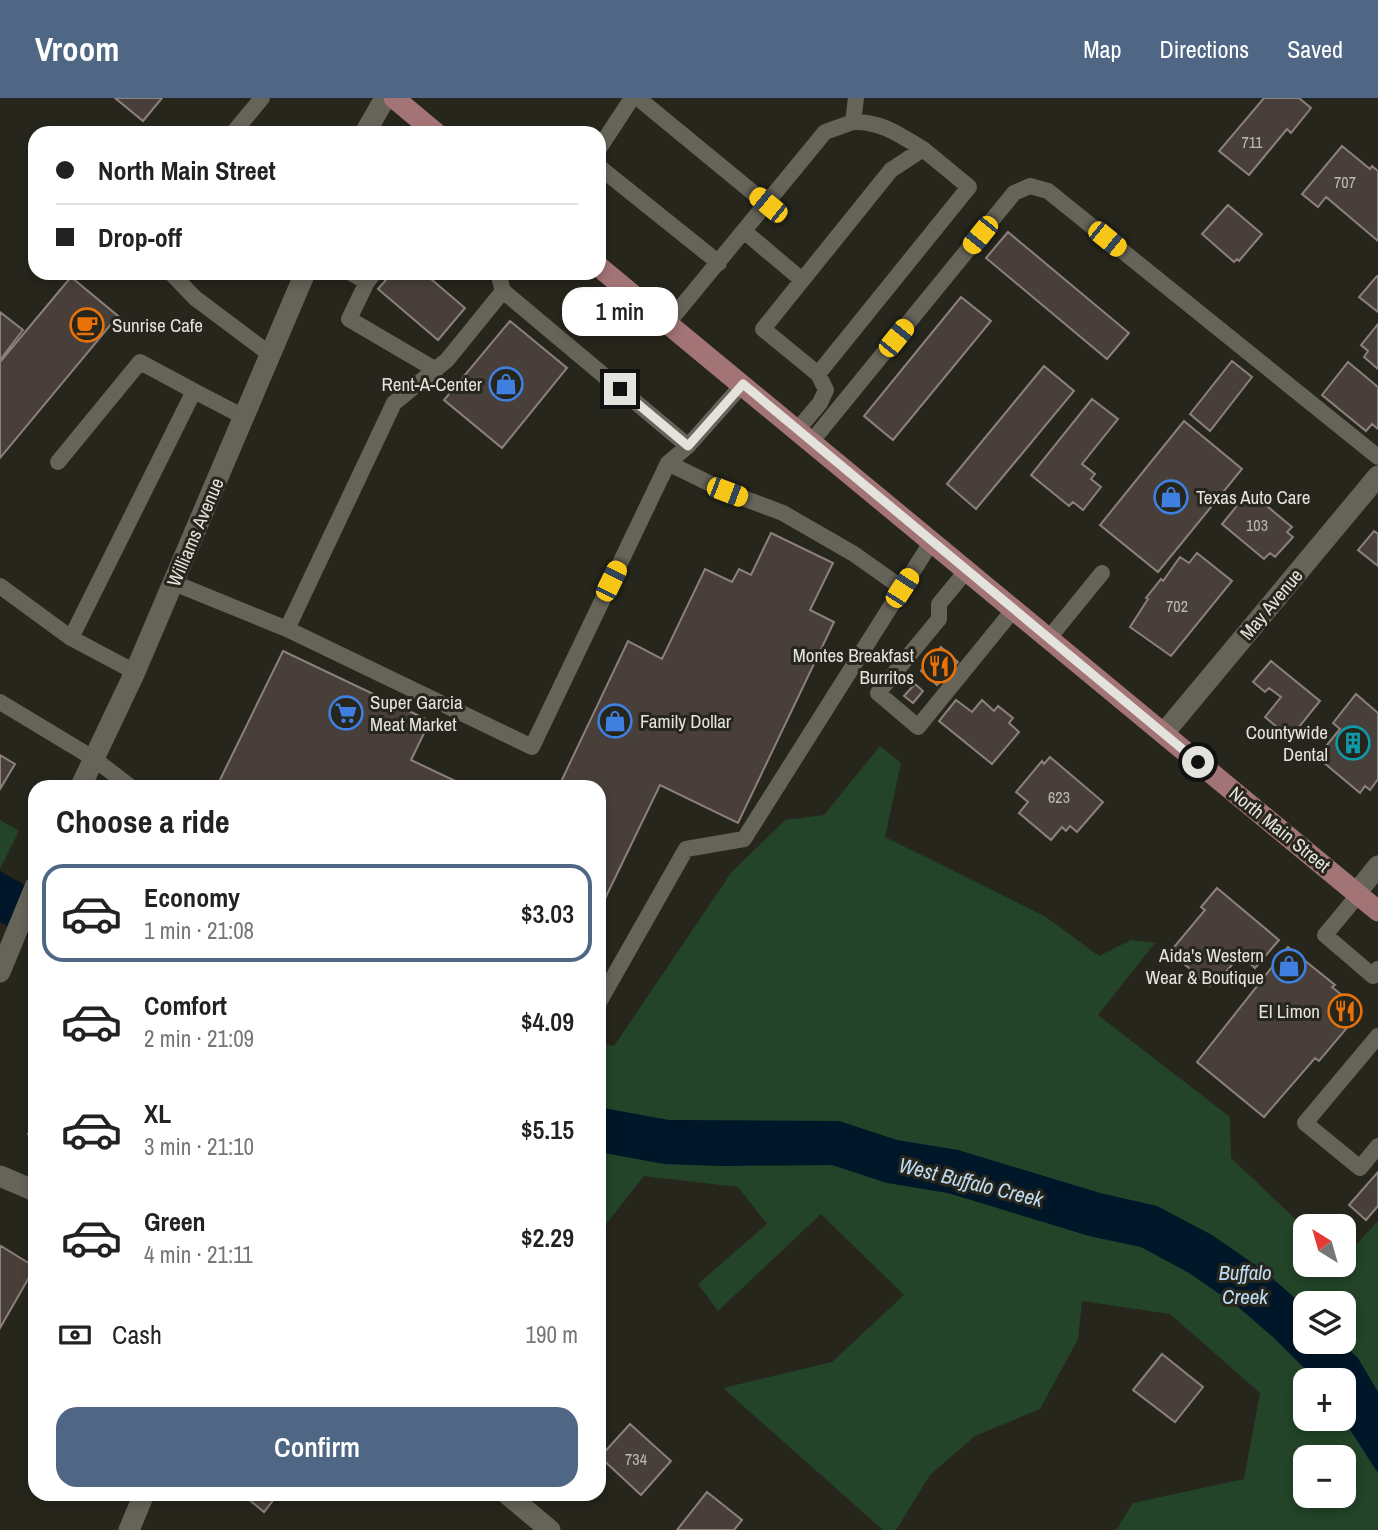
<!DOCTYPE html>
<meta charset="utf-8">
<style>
:root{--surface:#fff;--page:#f2f2f2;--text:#222;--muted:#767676;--line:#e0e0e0;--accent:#4f6784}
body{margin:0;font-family:"Archivo Narrow",sans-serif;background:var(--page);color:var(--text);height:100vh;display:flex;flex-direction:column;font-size:26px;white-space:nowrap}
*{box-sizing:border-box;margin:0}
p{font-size:23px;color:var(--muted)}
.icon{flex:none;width:38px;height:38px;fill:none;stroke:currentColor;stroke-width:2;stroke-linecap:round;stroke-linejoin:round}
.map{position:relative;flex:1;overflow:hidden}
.details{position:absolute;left:28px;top:682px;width:578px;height:721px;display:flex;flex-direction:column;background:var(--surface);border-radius:21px;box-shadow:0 4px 10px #0003}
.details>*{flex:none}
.guide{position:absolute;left:28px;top:28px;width:578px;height:154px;border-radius:21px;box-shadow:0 4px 10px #0003;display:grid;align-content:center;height:154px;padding:0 28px;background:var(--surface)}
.needle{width:46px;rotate:323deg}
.buttons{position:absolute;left:1293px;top:1116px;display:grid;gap:14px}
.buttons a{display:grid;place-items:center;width:63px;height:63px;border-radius:14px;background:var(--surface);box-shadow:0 4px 10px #0003;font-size:35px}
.end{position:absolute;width:32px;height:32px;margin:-16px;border:9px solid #e3e2dc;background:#111;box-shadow:0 0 0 4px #111}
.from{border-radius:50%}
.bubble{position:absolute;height:49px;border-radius:21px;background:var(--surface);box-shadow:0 4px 10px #0003;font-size:23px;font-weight:600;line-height:49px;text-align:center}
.car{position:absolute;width:21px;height:42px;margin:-21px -10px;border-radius:9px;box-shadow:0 0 5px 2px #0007;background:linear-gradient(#f5c518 24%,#345 0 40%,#f5c518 0 76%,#345 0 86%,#f5c518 0)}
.guide b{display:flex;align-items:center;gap:24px;height:66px;font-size:26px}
.guide b+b{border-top:2px solid var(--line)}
.guide i{width:18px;height:18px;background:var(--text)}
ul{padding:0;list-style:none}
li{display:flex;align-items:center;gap:21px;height:98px;margin:0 14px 10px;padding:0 14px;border:4px solid transparent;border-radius:21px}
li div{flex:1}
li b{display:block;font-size:26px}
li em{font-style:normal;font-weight:600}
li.current{border-color:var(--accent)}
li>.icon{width:63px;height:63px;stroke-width:1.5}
h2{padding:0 28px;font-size:32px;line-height:84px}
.pay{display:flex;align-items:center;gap:18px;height:77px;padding:0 28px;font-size:26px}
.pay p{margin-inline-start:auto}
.button{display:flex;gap:14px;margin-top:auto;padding:14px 28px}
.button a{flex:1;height:80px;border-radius:21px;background:var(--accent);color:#fff;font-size:28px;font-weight:600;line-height:80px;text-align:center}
header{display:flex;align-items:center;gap:42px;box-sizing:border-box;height:98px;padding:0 35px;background:var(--accent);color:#fff}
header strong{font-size:33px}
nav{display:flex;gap:38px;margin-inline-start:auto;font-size:24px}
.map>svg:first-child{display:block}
</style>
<header>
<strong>Vroom</strong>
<nav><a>Map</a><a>Directions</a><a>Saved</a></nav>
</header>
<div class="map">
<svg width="1378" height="1432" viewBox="0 0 1378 1432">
<rect width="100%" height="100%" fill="#27261c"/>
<path fill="#234428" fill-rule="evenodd" d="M880 648 901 665 885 739 1046 819 1099 858 1131 842 1155 845 1098 917 1230 1019 1231 1060 1305 1130 1306 1167H1344V1160L1378 1123V1432H1116L1133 1405 1244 1381 1260 1295 1170 1216 1082 1203 1078 1241 1040 1311 975 1338 930 1377 896 1432H883L723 1290 832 1264 904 1197 821 1116 718 1213 698 1186 767 1126 738 1089 644 1078 599 1135V944L614 948 731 775 785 722 824 717ZM1306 1206H1344V1244H1306ZM1306 1283H1344V1321H1306ZM1306 1360H1344V1398H1306Z
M0 722 19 733 0 771Z"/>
<path fill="#001629" d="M0 773 35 793V844L0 824Z
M598 1009 669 1022 839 1023 897 1042 958 1052 1100 1095 1157 1108 1212 1137 1264 1173 1304 1208 1306 1244H1340L1358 1260 1378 1294V1375L1343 1321 1344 1283H1317L1273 1239 1237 1208 1189 1175 1141 1149 1089 1138 948 1095 887 1085 832 1067 722 1068 664 1066 599 1054Z"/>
<path fill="#493f3a" stroke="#8c817a" stroke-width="2" d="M115 0H162L143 23Z
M1264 0H1299L1311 10 1291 35 1287 31 1249 77 1219 53Z
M1342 48 1370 71 1372 68 1378 73V143L1326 99 1318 109 1302 96Z
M1228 107 1262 136 1239 163 1237 161 1234 164 1202 136Z
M1008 134 1129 235 1107 261 986 160Z
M392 175H424L465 210 438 242 378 191Z
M1377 178H1378V214L1359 199Z
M71 179 118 218 0 360V264Z
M961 199 991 223 893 342 864 318Z
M0 214 23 232 0 262Z
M510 223 567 270 502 350 444 302Z
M1378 226V271L1364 259 1368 253 1361 247Z
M1232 263 1252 279 1210 333 1190 316Z
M1348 264 1378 289V331L1372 326 1366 333 1322 297Z
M1044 268 1074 293 976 411 947 386Z
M1092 301 1118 321 1082 366 1095 376 1091 381 1101 389 1083 412 1073 404 1069 408 1031 377Z
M1184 323 1242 371 1158 474 1100 427Z
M1249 393 1292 429 1287 434 1293 439 1275 459 1270 455 1264 461 1222 426Z
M1374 433 1378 436V468L1358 452Z
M771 435 833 465 810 512 834 524 738 725 660 687 598 815V690H558L628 543 662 561 705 471 732 484 739 471 751 477Z
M1197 455 1232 483 1171 558 1130 529 1148 501 1146 500 1161 481 1163 483 1180 459 1189 465Z
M941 549 958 564 937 587 921 573Z
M283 553 430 623 411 662 470 690H216Z
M1271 563 1320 603 1290 640 1265 619 1281 599 1269 590 1265 594 1253 584Z
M915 586 923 593 913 605 904 598Z
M1356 596 1378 615V681L1370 692 1365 688 1360 695 1317 659 1340 631 1333 625Z
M956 602 972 614 982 602 994 613 998 608 1013 620 1009 625 1019 634 992 666 939 623Z
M0 657 15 666 0 691Z
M1050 659 1103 704 1077 734 1070 728 1066 733 1062 729 1051 742 1019 715 1028 704 1016 694 1042 663 1044 666Z
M1217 790 1279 842 1255 870 1240 857 1221 880 1218 877 1210 888 1170 854 1205 812 1201 809Z
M1288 849 1335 887 1332 889 1353 906H1356L1357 918 1319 963 1315 960 1264 1019 1197 964Z
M35 1022V1039L28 1036Z
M1378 1074V1108L1366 1122 1349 1107Z
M1 1148 35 1169 0 1230V1150Z
M1162 1256 1203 1289 1175 1324 1133 1292Z
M630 1326 671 1363 641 1397 600 1359Z
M707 1394 742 1422 734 1432H677Z
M242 1396H278L264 1414Z"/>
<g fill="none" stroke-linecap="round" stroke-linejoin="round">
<path stroke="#666459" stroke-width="16" d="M638 0 768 107
M853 24C881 23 900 37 923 51
M233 35 262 0
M598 52 632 0
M598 68 719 165
M745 134 802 182
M171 175 195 200 271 257
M351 175 367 184 374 175
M367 184 349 221 436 272
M503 193 688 348
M668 225 825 34 853 24 856 0
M194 293 244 319
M798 331 820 305 826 292 818 276 763 231 891 72 923 51 969 89 818 276
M812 343 1014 95 1030 88 1048 93 1378 359
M58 364 140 264 194 293 71 540
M668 365 727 394 783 415 854 456 902 490
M967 472 939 506V521L878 595 918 629 1014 511
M174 485 287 531 532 649 668 365 688 348 743 286
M0 488 71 540 135 574
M287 531 394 305 447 262 503 193 498 175
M1049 540 1102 475
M0 604 93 660 132 690
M1359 796 1325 837 1373 878 1378 871
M598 906 686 751 744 741 932 443
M1378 938 1305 1025 1360 1070 1378 1048"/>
<path stroke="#666459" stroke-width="21" d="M1164 635 1378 378
M1357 794 1378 768
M0 1078 35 1093
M507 1396 550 1432
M129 1432 144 1396"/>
<path stroke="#666459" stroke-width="21" d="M365 35 385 0
M80 690 135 574 305 175
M0 874 35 789"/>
<path stroke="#a37475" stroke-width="21" d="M394 0 436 35
M598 168 1378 813"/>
</g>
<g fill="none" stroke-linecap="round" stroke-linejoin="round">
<path stroke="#e3e2dc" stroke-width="9" d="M620 291 688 348 743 286 1198 664"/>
</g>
<defs>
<symbol id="cafe-ring" viewBox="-11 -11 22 22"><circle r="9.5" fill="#27261c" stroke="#e8710a" stroke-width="1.5"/><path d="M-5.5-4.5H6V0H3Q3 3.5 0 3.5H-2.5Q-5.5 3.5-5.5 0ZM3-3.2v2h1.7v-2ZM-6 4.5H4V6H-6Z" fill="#e8710a"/></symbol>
<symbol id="shop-ring" viewBox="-11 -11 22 22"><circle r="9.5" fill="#27261c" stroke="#3f7fe0" stroke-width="1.5"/><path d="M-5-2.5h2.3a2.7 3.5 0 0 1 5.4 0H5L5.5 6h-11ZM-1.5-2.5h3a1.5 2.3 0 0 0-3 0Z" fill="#3f7fe0"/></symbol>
<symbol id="restaurant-ring" viewBox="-11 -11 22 22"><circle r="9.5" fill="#27261c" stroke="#e8710a" stroke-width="1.5"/><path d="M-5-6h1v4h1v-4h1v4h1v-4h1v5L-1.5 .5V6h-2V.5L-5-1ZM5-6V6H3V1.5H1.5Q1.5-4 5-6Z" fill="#e8710a"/></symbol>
<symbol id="supermarket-ring" viewBox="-11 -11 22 22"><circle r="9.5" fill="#27261c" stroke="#3f7fe0" stroke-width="1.5"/><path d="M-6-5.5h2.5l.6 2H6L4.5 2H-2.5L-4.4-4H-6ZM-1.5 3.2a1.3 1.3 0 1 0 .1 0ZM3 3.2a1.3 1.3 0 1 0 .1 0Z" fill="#3f7fe0"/></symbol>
<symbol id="building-ring" viewBox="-11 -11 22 22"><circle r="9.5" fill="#27261c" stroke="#0f9aa8" stroke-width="1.5"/><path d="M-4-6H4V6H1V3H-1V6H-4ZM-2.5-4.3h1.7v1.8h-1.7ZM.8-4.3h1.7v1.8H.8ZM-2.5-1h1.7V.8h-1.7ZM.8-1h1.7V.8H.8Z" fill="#0f9aa8"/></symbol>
</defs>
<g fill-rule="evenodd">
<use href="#cafe-ring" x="68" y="208" width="38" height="38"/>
<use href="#shop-ring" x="487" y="267" width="38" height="38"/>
<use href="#shop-ring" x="1152" y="380" width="38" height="38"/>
<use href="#restaurant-ring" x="920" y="549" width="38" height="38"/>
<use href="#supermarket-ring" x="327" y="596" width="38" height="38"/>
<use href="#shop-ring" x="596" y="604" width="38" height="38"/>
<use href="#building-ring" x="1334" y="626" width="38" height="38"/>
<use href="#shop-ring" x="1270" y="849" width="38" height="38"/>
<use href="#restaurant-ring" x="1326" y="894" width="38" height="38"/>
</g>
<g text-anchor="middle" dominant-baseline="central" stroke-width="6" stroke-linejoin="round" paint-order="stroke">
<g font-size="16" fill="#bcb9b4">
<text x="1252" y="44">711</text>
<text x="1345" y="84">707</text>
<text x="1257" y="427">103</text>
<text x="1177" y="508">702</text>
<text x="1059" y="699">623</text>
<text x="636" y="1361">734</text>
</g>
<g font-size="19" fill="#e3e2dc" stroke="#27261c" text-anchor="end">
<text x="112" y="227" text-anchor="start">Sunrise Cafe</text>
<text x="482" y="286">Rent-A-Center</text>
<text x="1196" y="399" text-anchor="start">Texas Auto Care</text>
<text x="914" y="557">Montes Breakfast<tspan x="914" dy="22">Burritos</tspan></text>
<text x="370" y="604" text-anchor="start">Super Garcia<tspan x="370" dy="22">Meat Market</tspan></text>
<text x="640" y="623" text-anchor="start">Family Dollar</text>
<text x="1328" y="634">Countywide<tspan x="1328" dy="22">Dental</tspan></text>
<text x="1264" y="857">Aida's Western<tspan x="1264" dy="22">Wear &amp; Boutique</tspan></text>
<text x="1320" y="913">El Limon</text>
</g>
<g font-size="19" fill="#e3e2dc" stroke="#27261c">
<text transform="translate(195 434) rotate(-67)">Williams Avenue</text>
<text transform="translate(1271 506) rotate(-50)">May Avenue</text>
<text transform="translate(1280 731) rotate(39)">North Main Street</text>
</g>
<g font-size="21" font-style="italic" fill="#bedbf3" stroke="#27261c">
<text transform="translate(971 1084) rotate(14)">West Buffalo Creek</text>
<text x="1245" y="1174">Buffalo<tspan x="1245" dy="24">Creek</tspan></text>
</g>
</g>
</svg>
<div class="buttons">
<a><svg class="needle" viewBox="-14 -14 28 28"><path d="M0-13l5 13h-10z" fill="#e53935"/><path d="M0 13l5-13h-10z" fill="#767676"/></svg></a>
<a><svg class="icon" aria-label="layers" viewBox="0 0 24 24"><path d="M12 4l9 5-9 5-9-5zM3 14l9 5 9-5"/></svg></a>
<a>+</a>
<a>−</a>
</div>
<i class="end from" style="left:1198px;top:664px"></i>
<i class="end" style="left:620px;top:291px"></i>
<div class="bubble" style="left:562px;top:189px;width:116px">1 min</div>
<i class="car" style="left:768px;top:107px;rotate:309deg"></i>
<i class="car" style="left:980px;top:137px;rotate:219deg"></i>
<i class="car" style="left:1107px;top:141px;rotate:129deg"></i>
<i class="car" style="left:896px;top:240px;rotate:39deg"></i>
<i class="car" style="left:727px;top:394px;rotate:111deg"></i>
<i class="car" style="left:611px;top:483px;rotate:26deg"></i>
<i class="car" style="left:902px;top:490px;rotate:33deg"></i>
<div class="guide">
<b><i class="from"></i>North Main Street</b>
<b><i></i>Drop-off</b>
</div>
<section class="details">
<h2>Choose a ride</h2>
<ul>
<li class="current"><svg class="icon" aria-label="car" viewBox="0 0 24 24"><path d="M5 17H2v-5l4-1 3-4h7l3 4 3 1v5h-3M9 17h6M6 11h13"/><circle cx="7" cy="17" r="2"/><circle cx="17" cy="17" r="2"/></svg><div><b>Economy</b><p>1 min · 21:08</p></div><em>$3.03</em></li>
<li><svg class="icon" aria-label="car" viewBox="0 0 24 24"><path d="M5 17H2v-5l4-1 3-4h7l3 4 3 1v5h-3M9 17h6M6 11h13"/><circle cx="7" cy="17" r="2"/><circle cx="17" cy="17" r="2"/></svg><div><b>Comfort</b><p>2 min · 21:09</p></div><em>$4.09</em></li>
<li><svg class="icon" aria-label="car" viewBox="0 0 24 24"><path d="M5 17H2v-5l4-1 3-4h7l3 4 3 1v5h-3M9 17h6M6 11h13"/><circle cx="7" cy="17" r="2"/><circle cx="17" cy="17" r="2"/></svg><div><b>XL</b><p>3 min · 21:10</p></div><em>$5.15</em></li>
<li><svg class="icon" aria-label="car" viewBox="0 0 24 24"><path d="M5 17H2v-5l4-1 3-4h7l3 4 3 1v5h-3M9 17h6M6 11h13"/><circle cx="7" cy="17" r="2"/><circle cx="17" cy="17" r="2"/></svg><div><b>Green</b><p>4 min · 21:11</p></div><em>$2.29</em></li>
</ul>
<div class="pay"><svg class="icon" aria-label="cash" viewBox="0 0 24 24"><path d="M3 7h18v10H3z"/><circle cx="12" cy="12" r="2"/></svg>Cash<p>190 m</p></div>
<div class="button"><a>Confirm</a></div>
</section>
</div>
